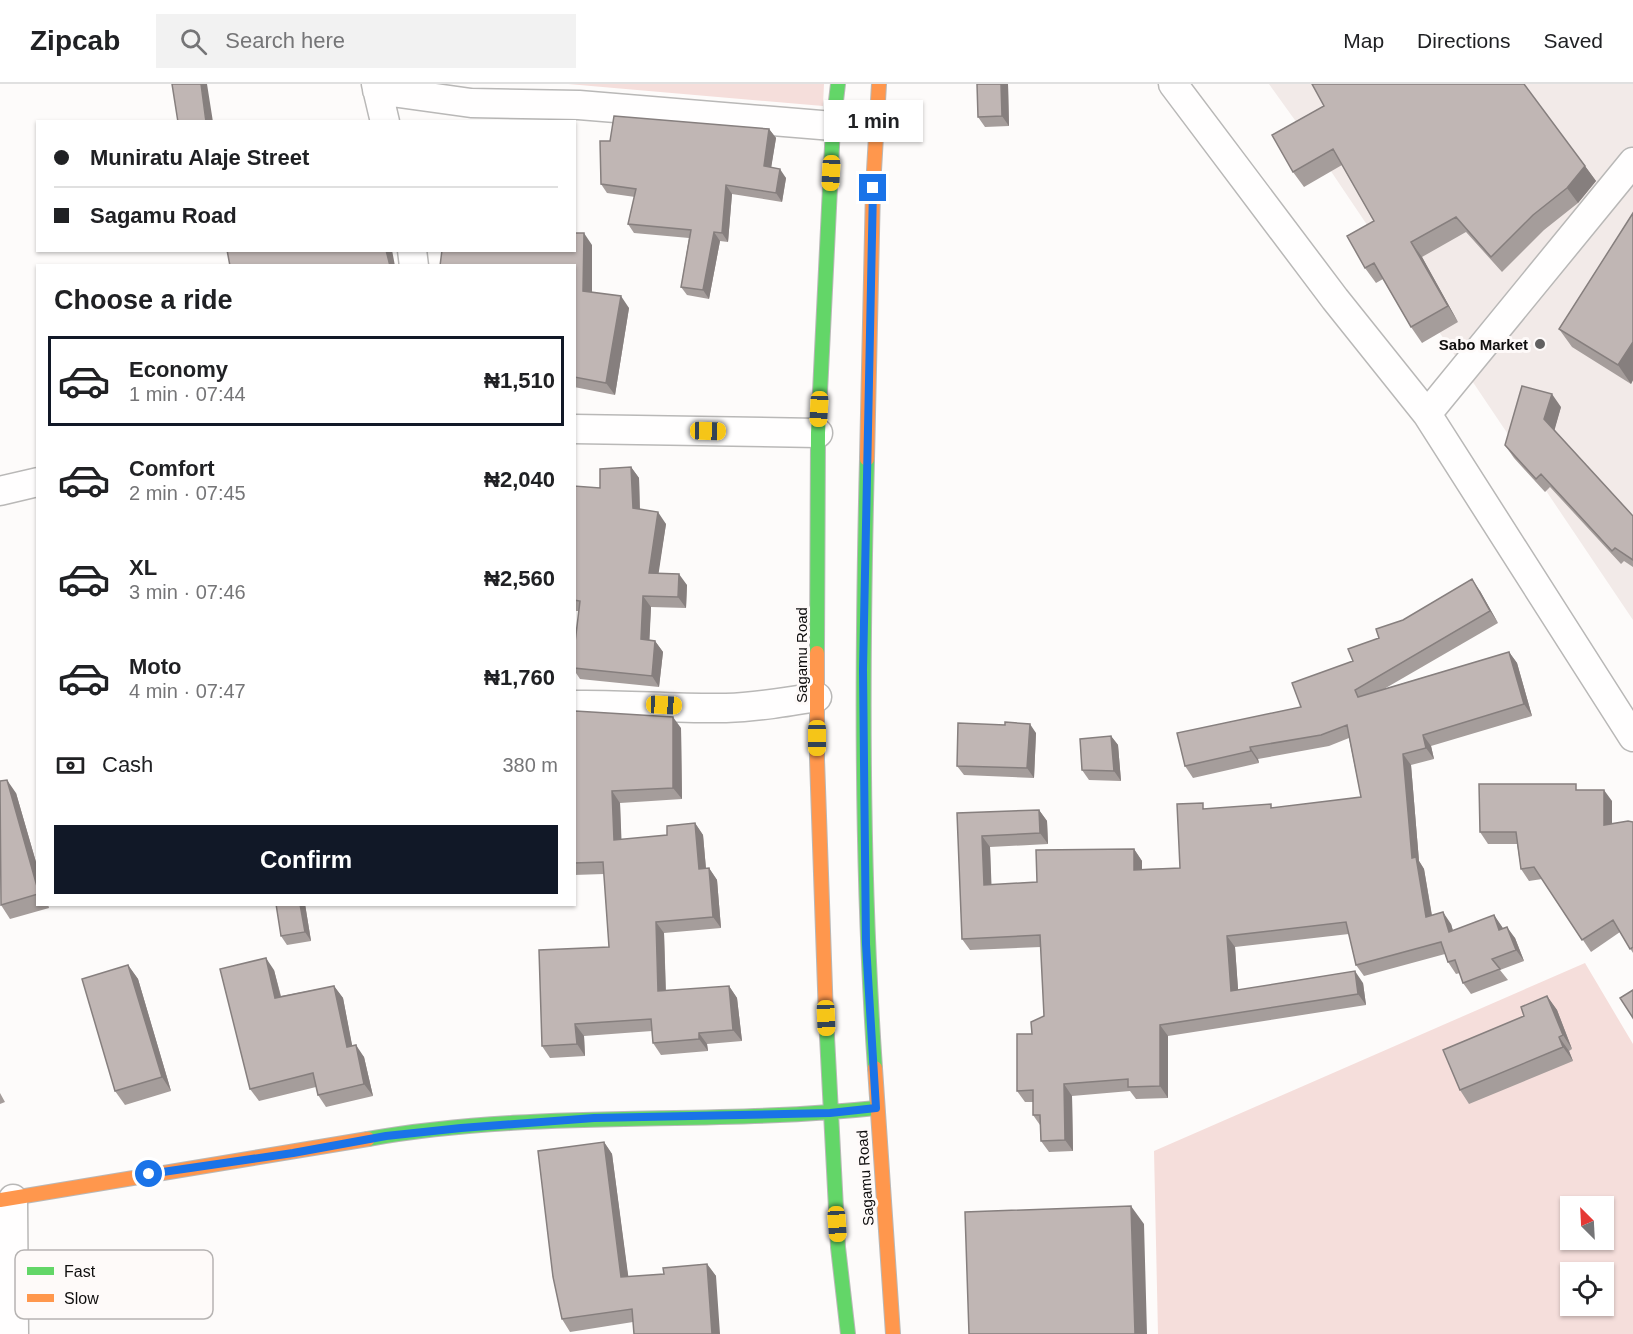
<!DOCTYPE html>
<meta charset="utf-8">
<style>
:root{--surface:#fff;--page:#f2f2f2;--text:#202124;--muted:#757577;--line:#e0e0e0;--accent:#111827}
body{margin:0;font-family:Helvetica,sans-serif;background:var(--page);color:var(--text);height:100vh;display:flex;flex-direction:column;font-size:22px;white-space:nowrap}
*{box-sizing:border-box;margin:0}
p{font-size:20px;color:var(--muted)}
.icon{flex:none;width:33px;height:33px;fill:none;stroke:currentColor;stroke-width:2;stroke-linecap:round;stroke-linejoin:round}
.map{position:relative;flex:1;overflow:hidden}
.side{position:absolute;left:36px;top:180px;width:540px;height:642px;display:flex;flex-direction:column;background:var(--surface);border-radius:0px;box-shadow:0 2px 4px #0004}
.side>*{flex:none}
.top-card{position:absolute;left:36px;top:36px;width:540px;height:132px;border-radius:0px;box-shadow:0 2px 4px #0004;display:grid;align-content:center;height:132px;padding:0 18px;background:var(--surface)}
.needle{width:39px;rotate:336deg}
.controls{position:absolute;left:1560px;top:1112px;display:grid;gap:12px}
.controls a{display:grid;place-items:center;width:54px;height:54px;border-radius:0px;background:var(--surface);box-shadow:0 2px 4px #0004;font-size:30px}
.end{position:absolute;width:27px;height:27px;margin:-14px;border:8px solid #1a73e8;background:#fff;box-shadow:0 0 0 3px #fff}
.from{border-radius:50%}
.bubble{position:absolute;height:42px;border-radius:0px;background:var(--surface);box-shadow:0 2px 4px #0004;font-size:20px;font-weight:600;line-height:42px;text-align:center}
.car{position:absolute;width:18px;height:36px;margin:-18px -9px;border-radius:8px;box-shadow:0 0 4px 2px #0007;background:linear-gradient(#f5c518 24%,#345 0 40%,#f5c518 0 76%,#345 0 86%,#f5c518 0)}
.top-card b{display:flex;align-items:center;gap:21px;height:57px;font-size:22px}
.top-card b+b{border-top:2px solid var(--line)}
.top-card i{width:15px;height:15px;background:var(--text)}
ul{padding:0;list-style:none}
li{display:flex;align-items:center;gap:18px;height:90px;margin:0 12px 9px;padding:0 6px;border:3px solid transparent;border-radius:0px}
li div{flex:1}
li b{display:block;font-size:22px}
li em{font-style:normal;font-weight:600}
li.on{border-color:var(--accent)}
li>.icon{width:54px;height:54px;stroke-width:1.5}
h2{padding:0 18px;font-size:27px;line-height:72px}
.pay{display:flex;align-items:center;gap:15px;height:66px;padding:0 18px;font-size:22px}
.pay p{margin-inline-start:auto}
.cta{display:flex;gap:12px;margin-top:auto;padding:12px 18px}
.cta a{flex:1;height:69px;border-radius:0px;background:var(--accent);color:#fff;font-size:24px;font-weight:600;line-height:69px;text-align:center}
header{display:flex;align-items:center;gap:36px;box-sizing:border-box;height:84px;padding:0 30px;background:var(--surface);border-bottom:2px solid var(--line)}
header strong{font-size:28px}
nav{display:flex;gap:33px;margin-inline-start:auto;font-size:21px}
.search{width:420px;height:54px;background:var(--page);display:flex;align-items:center;gap:15px;box-sizing:border-box;padding:0 21px;border-radius:0px;color:var(--muted);font-size:22px}
.map>svg:first-child{display:block}
</style>
<header>
<strong>Zipcab</strong>
<div class="search"><svg class="icon" aria-label="search" viewBox="0 0 24 24"><circle cx="10" cy="10" r="6"/><path d="M15 15l6 6"/></svg>Search here</div>
<nav><a>Map</a><a>Directions</a><a>Saved</a></nav>
</header>
<div class="map">
<svg width="1633" height="1250" viewBox="0 0 1633 1250">
<rect width="100%" height="100%" fill="#fdfbfa"/>
<path fill="#f2eae8" d="M1269 0H1633V536L1320 71Z"/>
<path fill="#f5dedb" fill-rule="evenodd" d="M568 0H824L823 22Z
M1585 879 1633 960V1250H1158L1154 1067ZM1570 1122H1604V1155H1570ZM1570 1188H1604V1221H1570Z"/>
<g fill="none" stroke-linecap="round" stroke-linejoin="round">
<defs>
<path id="street" d="M376 0 385 38
M1173 0 1335 215 1427 330 1633 653
M377 6 471 19 579 21 833 42
M412 166 414 182
M1427 330 1633 78
M574 345 818 349
M0 407 38 398
M574 621C625 620 675 625 726 624 757 623 787 618 817 613
M13 1115 14 1250"/>
<path id="fast" d="M867 375C862 578 861 781 875 984
M817 569 818 349 833 42 838 0
M826 933 838 1163 848 1250
M368 1055C536 1025 707 1042 876 1024"/>
<path id="slow" d="M867 375 873 104 879 0
M817 569V675L826 933
M875 984 893 1250
M0 1116 368 1055"/>
</defs>
<use href="#street" stroke="#b9b8b7" stroke-width="31"/>
<use href="#fast" stroke="#b9b8b7" stroke-width="16"/>
<use href="#slow" stroke="#b9b8b7" stroke-width="16"/>
<use href="#street" stroke="#fffefe" stroke-width="28"/>
<use href="#fast" stroke="#63d668" stroke-width="14"/>
<use href="#slow" stroke="#ff974d" stroke-width="14"/>
</g>
<path fill="#a59d9b" d="M1008 0 1009 42 985 43 978 33Z
M1324 22 1585 82 1596 97 1578 119 1544 146 1502 188 1466 148 1422 173 1458 238 1422 259 1411 243 1383 195 1376 199 1365 184 1374 137 1342 81 1304 103 1293 88Z
M769 45 776 54 771 83 786 94 782 118 732 110 728 158 720 157 709 215 687 211 681 203 689 154 634 149 628 140 635 113 607 109 601 100 610 57Z
M1633 129V296L1631 300 1572 263 1559 245Z
M592 161V208L629 224 615 311 574 303V182Z
M1561 323 1554 346 1633 432V483L1624 477 1621 480 1550 403 1545 408 1514 374 1505 361Z
M631 383 639 394 640 425 666 440 658 489 687 501 686 524 651 523 649 556 655 557 663 568 659 603 580 595 574 586V567L579 527H574V402L600 404Z
M1480 507 1498 539 1384 605 1509 568 1517 579 1532 632 1431 662 1434 675 1411 681 1419 777 1424 785 1432 831 1451 840 1453 847 1494 831 1503 844 1515 854 1524 877 1500 886 1508 896 1471 910 1463 899 1460 889 1456 890 1448 878 1445 870 1364 892 1356 881 1349 850 1235 863 1238 906 1363 899 1366 921 1168 952V1014L1136 1015 1130 1007 1072 1012 1073 1067 1049 1068 1041 1057 1040 1041 1033 1031V1018H1025L1017 1007 1032 950 1044 932 1041 863 970 866 962 855 957 729 1039 726 1047 737 1048 760 990 763 991 801 1037 798 1134 765 1142 777V785L1180 784 1207 725 1273 724 1361 713 1349 654 1329 662 1258 675 1259 679 1193 694 1185 682 1301 623 1379 554 1403 536Z
M574 638 681 644 682 715 620 719 621 756 667 751 695 739 703 751 706 784H709L717 796 721 844 664 849 666 907 729 902 737 914 742 957 707 960 708 967 661 971 653 959 652 947 584 952 585 972 550 974 542 962 609 863 604 790 574 791Z
M1005 641 1036 649 1034 694 964 691 957 682Z
M1111 652 1118 661 1121 697 1089 696 1082 686Z
M1580 706 1612 717V740L1633 738V869L1620 848 1591 868 1542 795 1529 797 1521 785 1517 760H1488L1480 748Z
M16 709 38 785V820H48L49 824 10 835 1 821Z
M276 820H305L311 857 287 861 281 852Z
M128 881 138 895 171 1007 125 1021 115 1007Z
M274 886 281 912 334 902 343 914 352 962 364 973 373 1012 326 1023 318 1011 316 1003 259 1017 250 1005Z
M1547 912 1557 926 1572 965 1569 967 1573 977 1469 1020 1460 1006 1524 932Z
M0 1009 5 1018 0 1020Z
M604 1058 612 1070 628 1193 664 1190 707 1180 716 1192 633 1238 570 1248 562 1235Z"/>
<path fill="#867f7e" d="M201 0H207L213 38H206Z
M1001 0H1008L1009 42 1002 32Z
M769 45 776 54 770 91 764 82Z
M1585 82 1596 97 1578 119 1567 104Z
M780 85 786 94 782 118 776 109Z
M726 101 732 110 728 158 722 149Z
M714 148 720 157 709 215 703 206Z
M584 149 592 161V218L583 207Z
M1411 158 1422 173 1458 238 1448 222Z
M386 166H392L395 182H390Z
M621 212 629 224 615 311 606 299Z
M1633 258V296L1631 300 1618 281Z
M1552 310 1561 323 1554 348 1544 335Z
M631 383 639 394 640 435 633 424Z
M658 428 666 440 657 500 649 489Z
M679 490 687 501 686 524 678 513Z
M1472 495 1480 507 1498 539 1490 527Z
M643 512 651 523 649 567 641 555Z
M655 557 663 568 659 603 652 592Z
M1509 568 1517 579 1532 632 1524 620Z
M673 633 681 644 682 715 673 704Z
M1030 640 1036 649 1034 694 1027 684Z
M1423 651 1431 662 1434 675 1426 664Z
M1111 652 1118 661 1121 697 1114 687Z
M1250 663 1258 675 1259 679 1251 667Z
M1403 670 1411 681 1419 777 1424 785 1434 845 1426 833 1412 774Z
M7 696 16 709 38 785V806Z
M1604 706 1612 717V752L1604 741Z
M612 707 620 719 622 768 614 756Z
M1039 726 1047 737 1048 760 1040 749Z
M695 739 703 751 707 797 699 785Z
M982 752 990 763 992 813 984 801Z
M1134 765 1142 777V797L1134 786Z
M709 784 717 796 721 844 713 833Z
M300 820H305L311 857 305 848Z
M1443 828 1451 840 1457 860 1449 848Z
M1494 831 1502 843 1507 857 1499 846Z
M656 838 664 849 666 919 658 907Z
M1507 843 1515 854 1524 877 1516 866Z
M1227 852 1235 863 1239 918 1231 907Z
M266 874 274 886 284 926 275 914Z
M128 881 138 895 171 1007 162 993Z
M1355 887 1363 899 1366 921 1358 910Z
M334 902 343 914 355 976 347 963Z
M729 902 737 914 742 957 733 946Z
M1547 912 1557 926 1572 965 1563 951Z
M575 940 584 952 585 972 577 960Z
M1160 941 1168 952V1014L1160 1002Z
M699 949 707 960 708 967 699 955Z
M1559 953 1569 967 1573 977 1563 963Z
M356 961 364 973 373 1012 364 1000Z
M1064 1000 1072 1012 1073 1067 1065 1056Z
M604 1058 612 1070 630 1205 621 1193Z
M1131 1122 1144 1140 1147 1250H1135Z
M707 1180 716 1192 720 1250H712Z"/>
<path fill="#c0b6b4" stroke="#867f7e" stroke-width="1.5" d="M172 0H201L206 38H178Z
M977 0H1001L1002 32 978 33Z
M1312 0H1524L1585 82 1567 104 1533 131 1491 173 1456 133 1411 158 1448 222 1411 243 1374 179 1365 184 1347 152 1374 137 1333 65 1293 88 1272 51 1324 22Z
M614 32 769 45 764 82 780 85 776 109 726 101 722 149 714 148 703 206 681 203 691 146 628 140 636 105 601 100 600 57H610Z
M1633 129V258L1618 281 1559 245Z
M574 149H584L583 207 621 212 606 299 574 293V182H440L442 166H574Z
M227 166H386L390 182H230Z
M1522 302 1552 310 1544 335 1633 432V476L1615 464 1612 467 1541 390 1536 395 1505 361Z
M631 383 633 424 658 428 649 489 679 490 678 513 643 512 641 555 655 557 652 592 574 584V567L580 517 574 516V402L600 404V385Z
M1472 495 1490 527 1355 606 1358 613 1509 568 1524 620 1423 651 1426 664 1403 670 1412 774 1416 773 1426 833 1443 828 1449 848 1494 831 1499 846 1507 843 1516 866 1492 875 1500 885 1463 899 1455 876 1448 878 1441 858 1356 881 1346 838 1227 852 1231 907 1355 887 1358 910 1160 941V1002L1128 1003V995L1064 1000 1065 1056 1041 1057 1040 1031H1033V1006L1017 1007V950H1032L1031 938 1044 932 1040 851 962 855 957 729 1039 726 1040 749 982 752 984 801 1037 798 1036 766 1134 765V786L1180 784 1177 720 1203 719V725L1271 720V724L1361 713 1347 641 1321 651 1250 663 1251 667 1185 682 1177 649 1301 623 1292 599 1353 577 1348 565 1379 554 1376 545 1403 536Z
M575 627 673 633V704L612 707 614 756 667 751V742L695 739 699 785 709 784 713 833 656 838 658 907 729 902 733 946 699 949V955L653 959 651 935 575 940 577 960 542 962 539 866 609 863 603 778 574 779V638Z
M1005 638 1030 640 1027 684 957 682 958 639 1005 641Z
M1111 652 1114 687 1082 686 1080 655Z
M7 696 38 806V810L1 821 0 697Z
M1479 700H1576V706H1604V741L1628 737 1633 738V863L1630 865 1613 836 1582 856 1534 783 1521 785 1516 748H1480Z
M276 820H300L305 848 281 852Z
M266 874 275 914 334 902 347 963 356 961 364 1000 318 1011 313 989 250 1005 220 885Z
M128 881 162 993 115 1007 82 895Z
M1633 906V934L1620 914Z
M1547 912 1563 951 1559 953 1563 963 1460 1006 1443 966 1524 932 1521 923Z
M604 1058 621 1193 664 1190 663 1184 707 1180 712 1250H634L632 1225 562 1235 553 1193 538 1067Z
M1131 1122 1135 1250H969L965 1128Z"/>
<g fill="none" stroke-linecap="round" stroke-linejoin="round">
<path stroke="#1a73e8" stroke-width="8" d="M149 1090 293 1069 386 1052 461 1044 594 1034 830 1029 876 1024 866 860 863 586 873 104"/>
</g>
<circle fill="#626161" stroke="#fefaf9" stroke-width="2" cx="1540" cy="260" r="6"/>
<g text-anchor="middle" dominant-baseline="central" stroke-width="6" stroke-linejoin="round" paint-order="stroke">
<g font-size="15" font-weight="bold" fill="#0f0e0e" stroke="#fefaf9" text-anchor="end">
<text x="1528" y="260">Sabo Market</text>
</g>
<g font-size="15" fill="#0f0e0e" stroke="#fefaf9">
<text transform="translate(801 571) rotate(-90)">Sagamu Road</text>
<text transform="translate(865 1094) rotate(-94)">Sagamu Road</text>
</g>
</g>
<rect x="15" y="1166" width="198" height="69" rx="9" fill="#fefaf9" stroke="#b6b3b2" stroke-width="1.5"/>
<rect x="27" y="1183" width="27" height="8" fill="#63d668"/>
<rect x="27" y="1210" width="27" height="8" fill="#ff974d"/>
<g font-size="16" fill="#0f0e0e">
<text x="64" y="1193">Fast</text>
<text x="64" y="1220">Slow</text>
</g>
</svg>
<div class="controls">
<a><svg class="needle" viewBox="-14 -14 28 28"><path d="M0-13l5 13h-10z" fill="#e53935"/><path d="M0 13l5-13h-10z" fill="#757577"/></svg></a>
<a><svg class="icon" aria-label="locate" viewBox="0 0 24 24"><circle cx="12" cy="12" r="6"/><path d="M12 2v4M12 18v4M2 12h4M18 12h4"/></svg></a>
</div>
<i class="end from" style="left:149px;top:1090px"></i>
<i class="end" style="left:873px;top:104px"></i>
<div class="bubble" style="left:824px;top:16px;width:99px">1 min</div>
<i class="car" style="left:831px;top:89px;rotate:183deg"></i>
<i class="car" style="left:819px;top:325px;rotate:183deg"></i>
<i class="car" style="left:708px;top:347px;rotate:91deg"></i>
<i class="car" style="left:664px;top:621px;rotate:93deg"></i>
<i class="car" style="left:817px;top:654px;rotate:180deg"></i>
<i class="car" style="left:826px;top:934px;rotate:178deg"></i>
<i class="car" style="left:837px;top:1140px;rotate:176deg"></i>
<div class="top-card">
<b><i class="from"></i>Muniratu Alaje Street</b>
<b><i></i>Sagamu Road</b>
</div>
<section class="side">
<h2>Choose a ride</h2>
<ul>
<li class="on"><svg class="icon" aria-label="car" viewBox="0 0 24 24"><path d="M5 17H2v-5l4-1 3-4h7l3 4 3 1v5h-3M9 17h6M6 11h13"/><circle cx="7" cy="17" r="2"/><circle cx="17" cy="17" r="2"/></svg><div><b>Economy</b><p>1 min · 07:44</p></div><em>₦1,510</em></li>
<li><svg class="icon" aria-label="car" viewBox="0 0 24 24"><path d="M5 17H2v-5l4-1 3-4h7l3 4 3 1v5h-3M9 17h6M6 11h13"/><circle cx="7" cy="17" r="2"/><circle cx="17" cy="17" r="2"/></svg><div><b>Comfort</b><p>2 min · 07:45</p></div><em>₦2,040</em></li>
<li><svg class="icon" aria-label="car" viewBox="0 0 24 24"><path d="M5 17H2v-5l4-1 3-4h7l3 4 3 1v5h-3M9 17h6M6 11h13"/><circle cx="7" cy="17" r="2"/><circle cx="17" cy="17" r="2"/></svg><div><b>XL</b><p>3 min · 07:46</p></div><em>₦2,560</em></li>
<li><svg class="icon" aria-label="car" viewBox="0 0 24 24"><path d="M5 17H2v-5l4-1 3-4h7l3 4 3 1v5h-3M9 17h6M6 11h13"/><circle cx="7" cy="17" r="2"/><circle cx="17" cy="17" r="2"/></svg><div><b>Moto</b><p>4 min · 07:47</p></div><em>₦1,760</em></li>
</ul>
<div class="pay"><svg class="icon" aria-label="cash" viewBox="0 0 24 24"><path d="M3 7h18v10H3z"/><circle cx="12" cy="12" r="2"/></svg>Cash<p>380 m</p></div>
<div class="cta"><a>Confirm</a></div>
</section>
</div>
